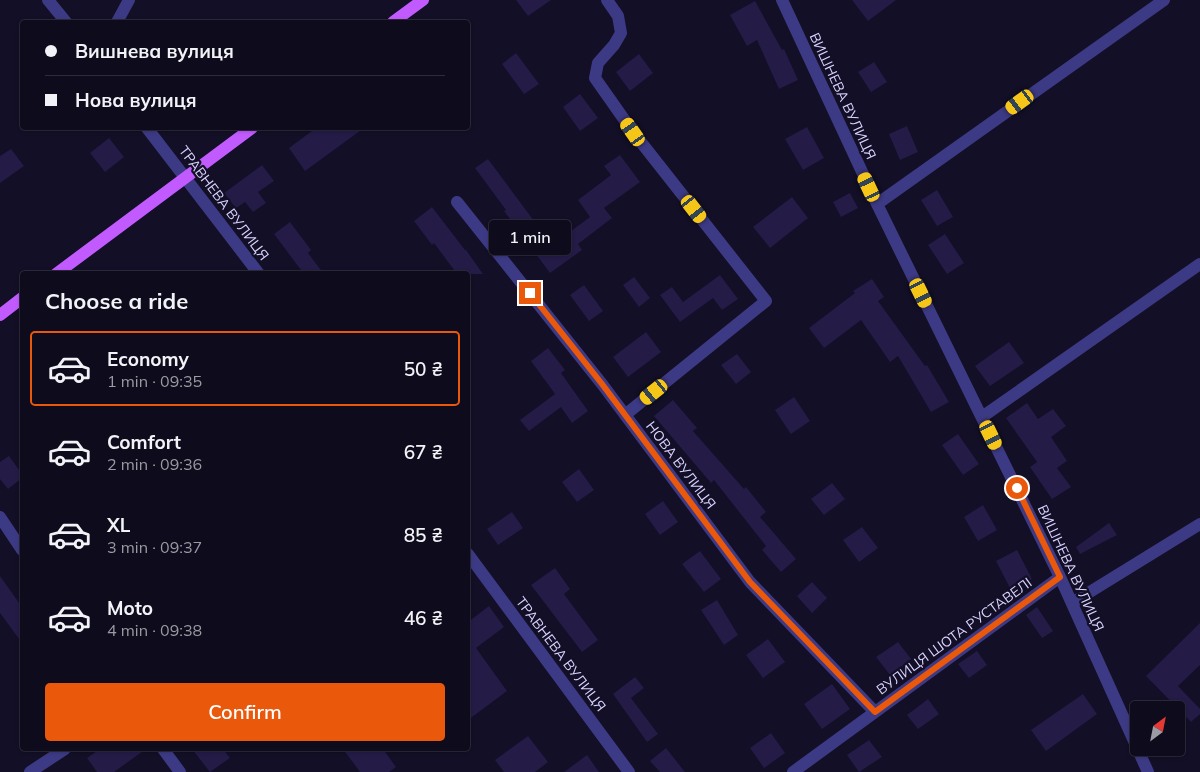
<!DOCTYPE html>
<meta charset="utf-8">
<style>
:root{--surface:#0e0b1c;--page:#1c1929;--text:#f1f3f6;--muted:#9b9ba3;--line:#2e2b3b;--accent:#ea580c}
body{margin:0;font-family:Mulish,sans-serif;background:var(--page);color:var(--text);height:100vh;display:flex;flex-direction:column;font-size:19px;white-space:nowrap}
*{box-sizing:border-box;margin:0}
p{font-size:16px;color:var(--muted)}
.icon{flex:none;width:28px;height:28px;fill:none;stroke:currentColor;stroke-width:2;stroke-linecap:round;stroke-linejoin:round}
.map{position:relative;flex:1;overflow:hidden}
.details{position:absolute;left:20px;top:271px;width:450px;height:480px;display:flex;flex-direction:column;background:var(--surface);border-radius:5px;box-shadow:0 1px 4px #0004,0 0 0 1px var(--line)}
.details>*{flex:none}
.hud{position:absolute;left:20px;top:20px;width:450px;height:110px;border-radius:5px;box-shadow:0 1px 4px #0004,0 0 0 1px var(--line);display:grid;align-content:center;height:110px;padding:0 25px;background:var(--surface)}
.needle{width:32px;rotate:32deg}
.tools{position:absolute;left:1130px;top:701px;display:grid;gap:10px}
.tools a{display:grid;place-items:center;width:55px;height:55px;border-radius:5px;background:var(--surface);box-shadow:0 1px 4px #0004,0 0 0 1px var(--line);font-size:25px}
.end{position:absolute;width:22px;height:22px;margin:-11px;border:6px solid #ea580c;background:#fff;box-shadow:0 0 0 2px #fff}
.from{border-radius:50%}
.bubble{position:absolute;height:35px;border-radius:5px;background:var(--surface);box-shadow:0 1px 4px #0004,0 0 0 1px var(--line);font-size:16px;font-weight:600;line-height:35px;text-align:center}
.car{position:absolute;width:15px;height:30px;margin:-15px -8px;border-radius:6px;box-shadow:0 0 4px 1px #0007;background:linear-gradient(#f5c518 24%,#345 0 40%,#f5c518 0 76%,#345 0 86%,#f5c518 0)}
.hud b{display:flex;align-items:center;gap:18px;height:48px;font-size:19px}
.hud b+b{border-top:1px solid var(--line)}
.hud i{width:12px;height:12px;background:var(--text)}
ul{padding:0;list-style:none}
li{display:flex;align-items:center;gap:15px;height:75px;margin:0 10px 8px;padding:0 15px;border:2px solid transparent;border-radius:5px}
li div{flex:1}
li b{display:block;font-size:19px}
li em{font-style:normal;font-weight:600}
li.on{border-color:var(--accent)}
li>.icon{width:45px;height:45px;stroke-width:1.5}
h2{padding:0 25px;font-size:22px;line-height:60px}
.cta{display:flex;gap:10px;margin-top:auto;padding:10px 25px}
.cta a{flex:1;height:58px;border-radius:5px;background:var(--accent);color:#fff;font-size:20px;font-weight:600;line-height:58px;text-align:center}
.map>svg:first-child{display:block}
</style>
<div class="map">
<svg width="1200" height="772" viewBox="0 0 1200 772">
<rect width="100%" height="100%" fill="#130f26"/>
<path fill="#241b47" d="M516 0H551L528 16Z
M852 0H896L868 21Z
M755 1 782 50 784 49 798 80 779 89 757 40 747 46 730 15Z
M516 53 539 84 524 94 502 64Z
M639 54 653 73 630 91 616 72Z
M874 62 887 82 871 92 858 72Z
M580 94 598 118 580 131 563 107Z
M907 126 918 152 900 160 889 134Z
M807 127 824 158 803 170 785 139Z
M316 128H364L305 171 289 148Z
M109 138 124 157 105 172 90 153Z
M11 149 24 166 0 183V156Z
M620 155 640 182 604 208 612 218 578 244 582 250 550 273 504 211 506 210 475 168 488 159 552 245 590 217 578 200 611 175 604 166Z
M262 165 274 181 258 192 266 203 253 212 245 202 236 208 224 193Z
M937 190 953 217 937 226 921 200Z
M850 193 858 208 841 217 833 202Z
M792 197 808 218 770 248 753 227Z
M432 207 465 250H466L483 274H457L434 243 432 245 414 221Z
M290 222 311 250 308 253 324 274H304L274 234Z
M945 234 964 263 947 274 928 245Z
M720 275 738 299 722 310 713 298 680 322 660 295 672 287 683 302Z
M634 277 650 298 639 307 623 285Z
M872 279 884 297 878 301 925 366 927 365 949 402 931 412 898 356 890 362 861 320 824 348 809 328 855 293 853 291Z
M584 285 603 311 589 321 570 295Z
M646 332 661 352 628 377 613 357Z
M1009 342 1024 363 990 386 975 366Z
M548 348 565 370 561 373 588 411 572 423 561 407 529 431 520 420 555 394 531 361Z
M737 354 751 372 736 384 721 365Z
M794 397 810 421 791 434 775 410Z
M673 400 697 428 693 431 744 489 746 487 766 512 760 517 796 559 781 572 762 550 766 546 714 480 711 483 654 416Z
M1027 403 1038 419 1053 409 1066 426 1051 437 1067 461 1057 468 1071 487 1052 499 1030 467 1037 462 1006 418Z
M958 434 979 464 963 475 942 445Z
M9 456 22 474V478L8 489 0 479V462Z
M579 469 594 490 577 502 562 482Z
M832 483 845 499 824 515 811 499Z
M663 501 678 522 660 535 645 514Z
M983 505 997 530 978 541 964 517Z
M512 512 523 528 498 545 487 529Z
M1109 523 1117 535 1080 554 1076 547Z
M862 527 878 548 859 562 843 540Z
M1017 550 1032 579 1011 590 996 561Z
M700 551 721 579 704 592 682 564Z
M555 568 570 589 564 594 598 640 582 652 531 585Z
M0 576 22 607V643L0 613Z
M812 582 827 598 812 613 797 596Z
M717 600 738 635 724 645 701 610Z
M489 606 504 627 476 648 507 691 468 720V622Z
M1037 607 1053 631 1042 638 1026 615Z
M1200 623V665L1178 686 1200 709V714L1191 722 1146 676Z
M768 639 785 662 763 678 746 655Z
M898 642 911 659 890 675 876 657Z
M977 651 987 665 969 678 958 664Z
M635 677 644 688 631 698 658 734 647 742 613 694Z
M832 684 850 709 822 729 804 704Z
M1083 694 1097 714 1046 751 1031 730Z
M928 699 939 714 918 729 907 715Z
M771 733 785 753 764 768 750 748Z
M528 736 548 762 535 772H504L495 760Z
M869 740 882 757 859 772 847 755Z
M666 748 685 772H660L650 761Z
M100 749H146L114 772H97L87 758Z
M192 749H223L230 758 210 772Z
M343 749H383L396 767 389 772H360Z
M587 755 599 772H564Z"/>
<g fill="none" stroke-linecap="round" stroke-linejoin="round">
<path stroke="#3d3a85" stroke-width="12" d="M48 0 66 22
M607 0 618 16 621 33 614 45 598 63 595 78 633 132 766 301 625 415
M782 0 877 204 1060 577 1148 772
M117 22 129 0
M147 128 259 274
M457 202 602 384 750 582 875 712
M877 204 1164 0
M982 417 1200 264
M0 517 22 550
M468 554 629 772
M1072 603 1200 524
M163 749 180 772
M30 772 65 749
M793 772 1060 577"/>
<path stroke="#c25bff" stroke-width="12" d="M393 22 423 0
M56 274 252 128
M0 315 22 298"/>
</g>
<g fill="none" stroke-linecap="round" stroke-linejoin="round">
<path stroke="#ea580c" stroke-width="6" d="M530 293 602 384 750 582 875 712 1060 577 1017 488"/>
</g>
<g text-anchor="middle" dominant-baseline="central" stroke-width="4.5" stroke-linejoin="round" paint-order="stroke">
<g font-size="14" fill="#d9d4ff" stroke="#130f26">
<text transform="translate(843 96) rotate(65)">ВИШНЕВА ВУЛИЦЯ</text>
<text transform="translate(224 203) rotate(53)">ТРАВНЕВА ВУЛИЦЯ</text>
<text transform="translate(681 465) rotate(53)">НОВА ВУЛИЦЯ</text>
<text transform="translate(1071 568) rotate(65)">ВИШНЕВА ВУЛИЦЯ</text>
<text transform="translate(954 636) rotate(-36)">ВУЛИЦЯ ШОТА РУСТАВЕЛІ</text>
<text transform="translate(561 654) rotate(53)">ТРАВНЕВА ВУЛИЦЯ</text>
</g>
</g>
</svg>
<div class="tools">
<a><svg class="needle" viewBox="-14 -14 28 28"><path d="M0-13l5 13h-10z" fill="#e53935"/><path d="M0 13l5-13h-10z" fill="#9b9ba3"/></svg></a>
</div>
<i class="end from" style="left:1017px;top:488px"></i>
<i class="end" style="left:530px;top:293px"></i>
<div class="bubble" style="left:489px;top:220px;width:82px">1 min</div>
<i class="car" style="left:1020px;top:102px;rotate:234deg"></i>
<i class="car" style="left:633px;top:132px;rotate:325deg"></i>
<i class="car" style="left:869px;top:187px;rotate:335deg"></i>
<i class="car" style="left:694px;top:209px;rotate:142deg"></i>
<i class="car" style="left:921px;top:293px;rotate:154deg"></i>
<i class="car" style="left:654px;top:392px;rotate:231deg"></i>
<i class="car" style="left:991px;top:435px;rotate:154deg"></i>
<div class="hud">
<b><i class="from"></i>Вишнева вулиця</b>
<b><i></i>Нова вулиця</b>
</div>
<section class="details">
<h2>Choose a ride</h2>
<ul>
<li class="on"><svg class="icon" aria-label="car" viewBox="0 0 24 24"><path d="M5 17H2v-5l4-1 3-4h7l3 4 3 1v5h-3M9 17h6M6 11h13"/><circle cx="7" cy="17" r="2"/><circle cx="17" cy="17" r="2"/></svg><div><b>Economy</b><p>1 min · 09:35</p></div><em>50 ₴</em></li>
<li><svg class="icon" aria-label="car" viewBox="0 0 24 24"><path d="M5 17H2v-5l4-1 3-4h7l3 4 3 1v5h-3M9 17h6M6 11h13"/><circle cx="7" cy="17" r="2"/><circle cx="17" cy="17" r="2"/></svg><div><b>Comfort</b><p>2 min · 09:36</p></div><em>67 ₴</em></li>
<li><svg class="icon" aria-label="car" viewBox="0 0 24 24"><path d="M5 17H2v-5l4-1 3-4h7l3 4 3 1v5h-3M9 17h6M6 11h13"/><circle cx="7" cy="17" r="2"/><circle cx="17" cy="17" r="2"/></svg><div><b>XL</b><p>3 min · 09:37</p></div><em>85 ₴</em></li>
<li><svg class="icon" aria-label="car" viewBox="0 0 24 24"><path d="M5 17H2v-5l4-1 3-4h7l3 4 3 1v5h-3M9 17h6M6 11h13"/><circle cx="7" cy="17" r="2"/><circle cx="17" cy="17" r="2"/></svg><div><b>Moto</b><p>4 min · 09:38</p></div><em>46 ₴</em></li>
</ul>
<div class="cta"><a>Confirm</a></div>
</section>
</div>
